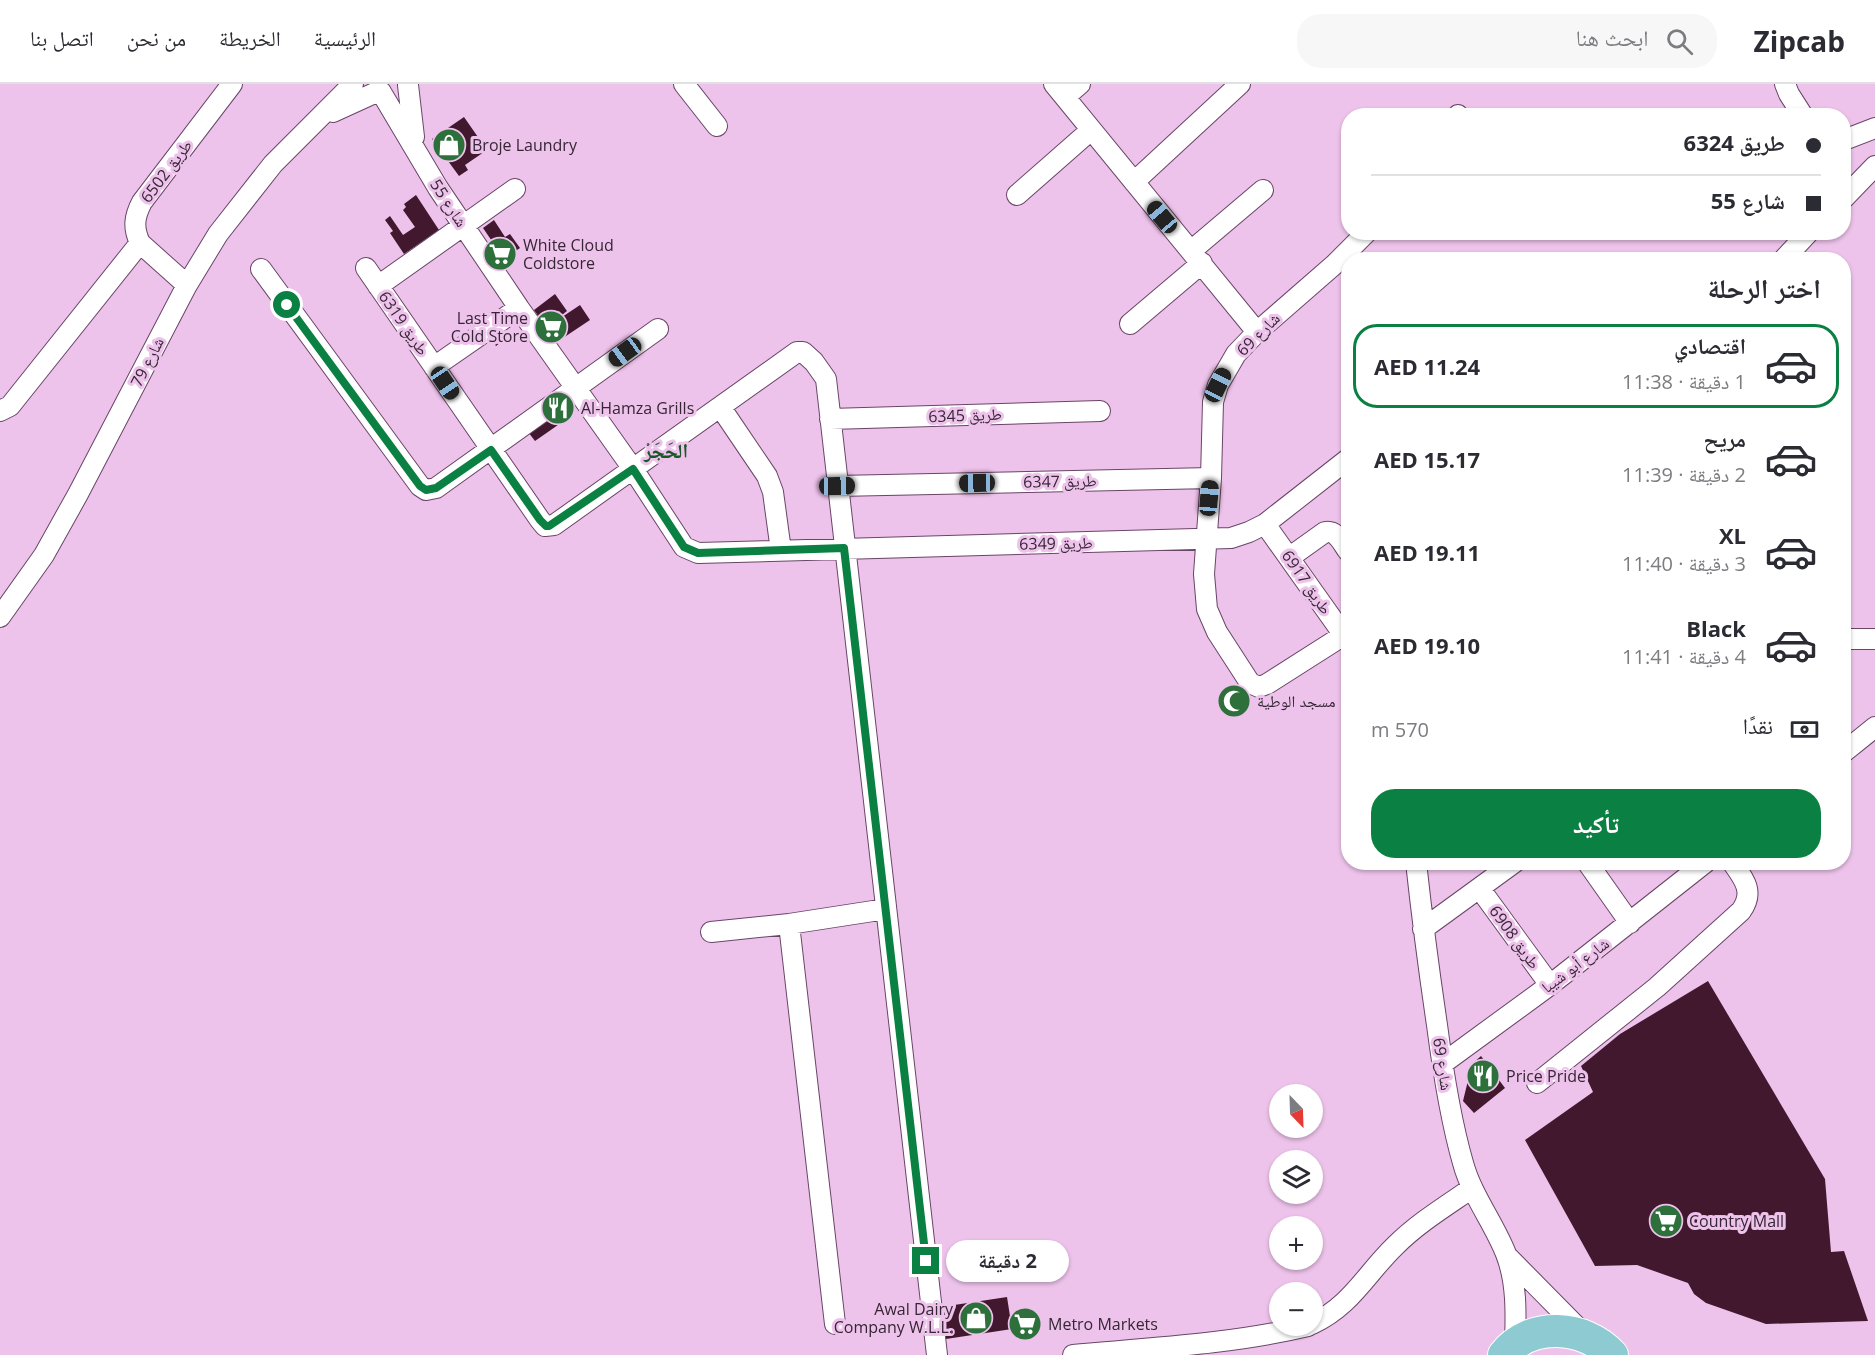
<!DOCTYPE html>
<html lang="ar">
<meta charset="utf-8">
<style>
:root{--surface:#fff;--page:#f7f7f7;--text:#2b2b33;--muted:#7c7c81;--line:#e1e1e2;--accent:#0b8043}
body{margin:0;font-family:"Open Sans","Noto Naskh Arabic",sans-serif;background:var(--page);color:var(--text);direction:rtl;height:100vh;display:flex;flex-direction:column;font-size:22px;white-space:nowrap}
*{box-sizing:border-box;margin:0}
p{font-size:20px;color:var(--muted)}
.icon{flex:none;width:33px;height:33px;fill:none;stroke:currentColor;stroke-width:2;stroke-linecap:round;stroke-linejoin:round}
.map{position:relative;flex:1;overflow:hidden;direction:ltr}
.panel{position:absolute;left:1341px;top:168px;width:510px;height:618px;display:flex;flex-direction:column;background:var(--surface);border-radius:24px;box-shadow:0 2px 4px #0004;direction:rtl}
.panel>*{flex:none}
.guide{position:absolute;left:1341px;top:24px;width:510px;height:132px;border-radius:24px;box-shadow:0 2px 4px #0004;direction:rtl;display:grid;align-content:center;height:132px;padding:0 30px;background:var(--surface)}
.needle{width:39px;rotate:157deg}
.buttons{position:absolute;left:1269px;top:1000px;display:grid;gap:12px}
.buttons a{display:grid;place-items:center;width:54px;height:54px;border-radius:50%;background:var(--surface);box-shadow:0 2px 4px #0004;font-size:30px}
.end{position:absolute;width:27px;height:27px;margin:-14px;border:8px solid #0b8043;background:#fff;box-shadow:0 0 0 3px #fff}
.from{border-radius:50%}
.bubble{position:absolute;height:42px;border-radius:21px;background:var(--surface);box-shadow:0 2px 4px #0004;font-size:20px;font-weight:700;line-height:42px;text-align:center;direction:rtl}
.car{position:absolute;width:18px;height:36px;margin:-18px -9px;border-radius:8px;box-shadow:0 0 4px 2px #0007;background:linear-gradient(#222 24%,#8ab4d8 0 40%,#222 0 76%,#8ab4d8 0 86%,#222 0)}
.guide b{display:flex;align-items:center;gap:21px;height:57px;font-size:22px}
.guide b+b{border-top:2px solid var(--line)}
.guide i{width:15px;height:15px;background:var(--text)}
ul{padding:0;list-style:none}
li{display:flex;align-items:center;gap:18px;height:84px;margin:0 12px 9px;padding:0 18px;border:3px solid transparent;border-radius:24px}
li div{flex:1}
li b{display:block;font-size:22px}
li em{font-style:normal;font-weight:700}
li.on{border-color:var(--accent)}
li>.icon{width:54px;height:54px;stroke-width:1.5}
h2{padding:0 30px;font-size:27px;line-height:72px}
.pay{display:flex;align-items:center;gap:15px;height:66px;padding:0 30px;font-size:22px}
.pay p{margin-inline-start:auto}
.primary-button{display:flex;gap:12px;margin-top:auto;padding:12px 30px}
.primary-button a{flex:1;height:69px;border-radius:24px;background:var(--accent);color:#fff;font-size:24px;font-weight:700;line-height:69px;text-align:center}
header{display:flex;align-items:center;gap:36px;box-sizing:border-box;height:84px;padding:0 30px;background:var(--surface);border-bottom:2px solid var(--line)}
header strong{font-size:28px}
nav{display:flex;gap:33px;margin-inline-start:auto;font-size:21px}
.search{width:420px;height:54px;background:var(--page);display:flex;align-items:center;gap:15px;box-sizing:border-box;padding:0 21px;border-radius:24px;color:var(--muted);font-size:22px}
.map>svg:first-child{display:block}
</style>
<header>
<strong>Zipcab</strong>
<div class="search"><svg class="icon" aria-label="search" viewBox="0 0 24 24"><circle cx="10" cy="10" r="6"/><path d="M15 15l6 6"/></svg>ابحث هنا</div>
<nav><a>الرئيسية</a><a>الخريطة</a><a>من نحن</a><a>اتصل بنا</a></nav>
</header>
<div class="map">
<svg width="1875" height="1271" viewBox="0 0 1875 1271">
<rect width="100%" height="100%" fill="#eec3eb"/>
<path fill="#42182f" d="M464 33 487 66 465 81 468 86 459 92 432 55Z
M416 111 439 146 404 170 390 149 393 147 385 136 390 132 403 151 415 143 403 126 406 123 404 120Z
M494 136 505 153 510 150 520 164 499 178 493 170 498 166 483 144Z
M555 210 567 227 562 231 559 227 543 239 534 226Z
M580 221 590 236 557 258 546 241 549 239 552 243 559 237 555 232 559 229 562 233Z
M499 239 509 252 496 262 486 249Z
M558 321 568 334 535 357 525 344Z
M1708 897 1825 1095 1831 1168 1844 1167 1868 1237 1766 1240 1706 1219 1694 1210 1688 1199 1637 1181 1595 1182 1525 1056 1593 1008 1581 982 1620 950Z
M1481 972 1505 1004 1474 1029 1463 1017 1472 980Z
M1007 1213 1012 1245 946 1255 941 1223Z"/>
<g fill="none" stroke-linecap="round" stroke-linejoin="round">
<defs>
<path id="minor" d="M684 0 717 42
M1054 0 1257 248
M1785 0 1789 10 1803 32
M408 1 414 53
M381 8 438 104 519 224 633 385 684 463 698 469 1231 454 1249 448 1265 440 1348 375
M1065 13 1080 0
M333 28 379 7
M1458 32V31
M1844 56 1875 44
M1134 98 1240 0
M1017 111 1091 46
M1844 114 1875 82
M1191 167 1263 106
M1783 176 1809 148
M366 184 540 436 545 442 554 441 797 268H803L814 278 826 295 937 1271
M261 185 420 402 426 406 436 404 658 245
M187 201 140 159C133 144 134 133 142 118L232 0
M378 202 515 105
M1130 240 1202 179
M434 283 519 224
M721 324 767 392 773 408 781 467
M0 327 10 322 140 159
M830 335 1100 327
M837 402 1211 394
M1265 440 1348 557
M1290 473 1325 448C1337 446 1342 459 1348 467
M0 533 44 471 78 410 187 201 218 150 273 80 353 0
M1344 551 1267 600 1259 603 1250 599 1217 548 1207 525 1204 490 1211 394 1213 318 1218 301 1236 270 1257 248 1335 180 1367 148
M1844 555H1875
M1844 668 1875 643
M1416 778C1422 833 1429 887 1437 941 1443 987 1450 1034 1463 1079 1472 1112 1494 1139 1506 1170 1517 1198 1516 1230 1515 1260
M1587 778 1630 839
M1480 805 1550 901
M789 840 835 1240
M1423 845 1515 778
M711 848 789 840 886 825
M1442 980 1550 901 1706 778
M1537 999 1657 903 1741 827C1755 808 1744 795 1732 778
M1508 1173 1584 1250
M1312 1240C1351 1222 1366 1190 1395 1162 1418 1139 1446 1122 1472 1104
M1073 1271C1152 1264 1232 1260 1308 1242"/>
<path id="primary" d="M1504 1271C1530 1237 1585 1241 1612 1271"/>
</defs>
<use href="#minor" stroke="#694567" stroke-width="22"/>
<use href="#primary" stroke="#fff" stroke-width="34"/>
<use href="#minor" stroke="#fff" stroke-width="20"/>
<use href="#primary" stroke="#8dcad2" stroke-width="32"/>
</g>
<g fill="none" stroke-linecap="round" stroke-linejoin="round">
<path stroke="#0b8043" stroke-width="8" d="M287 221 420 402 426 406 436 404 491 366 540 436 546 442H549L633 385 684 463 698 469 844 464 926 1177"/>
</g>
<defs>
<symbol id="shop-disc" viewBox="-11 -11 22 22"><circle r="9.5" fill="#2d703b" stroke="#eec3eb"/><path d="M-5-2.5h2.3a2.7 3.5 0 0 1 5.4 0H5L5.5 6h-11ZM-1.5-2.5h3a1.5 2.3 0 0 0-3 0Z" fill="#fff"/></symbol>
<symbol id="supermarket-disc" viewBox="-11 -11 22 22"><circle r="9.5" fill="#2d703b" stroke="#eec3eb"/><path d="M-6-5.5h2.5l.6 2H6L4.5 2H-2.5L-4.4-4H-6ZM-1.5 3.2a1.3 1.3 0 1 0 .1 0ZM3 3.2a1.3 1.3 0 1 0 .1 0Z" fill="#fff"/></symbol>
<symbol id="restaurant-disc" viewBox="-11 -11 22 22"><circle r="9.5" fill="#2d703b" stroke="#eec3eb"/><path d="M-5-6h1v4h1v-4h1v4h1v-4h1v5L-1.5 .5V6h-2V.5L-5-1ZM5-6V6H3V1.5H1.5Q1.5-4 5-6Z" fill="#fff"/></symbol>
<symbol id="mosque-disc" viewBox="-11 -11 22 22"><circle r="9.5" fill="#2d703b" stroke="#eec3eb"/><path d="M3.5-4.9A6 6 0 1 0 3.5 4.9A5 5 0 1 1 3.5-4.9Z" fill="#fff"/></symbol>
</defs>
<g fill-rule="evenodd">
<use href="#shop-disc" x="430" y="42" width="38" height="38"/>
<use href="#supermarket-disc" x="481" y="151" width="38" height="38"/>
<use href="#supermarket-disc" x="532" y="224" width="38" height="38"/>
<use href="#restaurant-disc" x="539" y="305" width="38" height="38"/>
<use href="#mosque-disc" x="1215" y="598" width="38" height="38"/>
<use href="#restaurant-disc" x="1464" y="973" width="38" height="38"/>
<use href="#supermarket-disc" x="1647" y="1118" width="38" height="38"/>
<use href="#shop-disc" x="957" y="1215" width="38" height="38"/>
<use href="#supermarket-disc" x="1006" y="1221" width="38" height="38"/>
</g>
<g text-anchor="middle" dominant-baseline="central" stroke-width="6" stroke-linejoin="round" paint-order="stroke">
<g font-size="16" fill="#362635" stroke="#eec3eb" text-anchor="start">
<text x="472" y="61">Broje Laundry</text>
<text x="523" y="161">White Cloud<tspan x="523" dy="18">Coldstore</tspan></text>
<text x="528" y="234" text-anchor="end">Last Time<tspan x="528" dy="18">Cold Store</tspan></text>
<text x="581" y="324">Al-Hamza Grills</text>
<text x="1257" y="617">مسجد الوطية</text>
<text x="1506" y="992">Price Pride</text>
<text x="1689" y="1137">Country Mall</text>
<text x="953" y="1225" text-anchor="end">Awal Dairy<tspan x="953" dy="18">Company W.L.L.</tspan></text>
<text x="1048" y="1240">Metro Markets</text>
</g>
<g font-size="16" fill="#362635" stroke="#eec3eb">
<text transform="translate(166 87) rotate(-53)">طريق 6502</text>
<text transform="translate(449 119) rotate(57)">شارع 55</text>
<text transform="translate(404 239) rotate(55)">طريق 6319</text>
<text transform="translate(1258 250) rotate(-45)">شارع 69</text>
<text transform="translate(147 278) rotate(-63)">شارع 79</text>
<text transform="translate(965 331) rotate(-2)">طريق 6345</text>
<text transform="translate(1060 397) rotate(-1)">طريق 6347</text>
<text transform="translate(1056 459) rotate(-1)">طريق 6349</text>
<text transform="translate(1307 498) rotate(55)">طريق 6917</text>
<text transform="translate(1515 853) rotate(54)">طريق 6908</text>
<text transform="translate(1575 881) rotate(-37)">شارع أبو شيبا</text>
<text transform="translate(1443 980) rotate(81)">شارع 69</text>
</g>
<g font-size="20" font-weight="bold" fill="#185828" stroke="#eec3eb">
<text x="666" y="366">الحَجَرْ</text>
</g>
</g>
</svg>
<div class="buttons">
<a><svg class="needle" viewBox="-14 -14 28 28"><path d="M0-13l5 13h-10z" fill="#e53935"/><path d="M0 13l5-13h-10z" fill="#7c7c81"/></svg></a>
<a><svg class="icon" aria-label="layers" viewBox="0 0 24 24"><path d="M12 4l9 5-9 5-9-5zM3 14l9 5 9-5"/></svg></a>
<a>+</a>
<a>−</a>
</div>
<i class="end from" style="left:287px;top:221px"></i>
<i class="end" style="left:926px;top:1177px"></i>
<div class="bubble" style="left:946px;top:1156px;width:123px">2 دقيقة</div>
<i class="car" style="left:1162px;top:133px;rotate:320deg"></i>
<i class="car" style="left:625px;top:268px;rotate:234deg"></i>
<i class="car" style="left:445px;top:299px;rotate:146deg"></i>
<i class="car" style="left:1218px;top:301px;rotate:26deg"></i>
<i class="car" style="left:977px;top:399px;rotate:269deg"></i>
<i class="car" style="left:837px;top:402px;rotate:89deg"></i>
<i class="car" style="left:1209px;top:414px;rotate:5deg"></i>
<div class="guide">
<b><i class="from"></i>طريق 6324</b>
<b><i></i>شارع 55</b>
</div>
<section class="panel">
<h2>اختر الرحلة</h2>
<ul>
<li class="on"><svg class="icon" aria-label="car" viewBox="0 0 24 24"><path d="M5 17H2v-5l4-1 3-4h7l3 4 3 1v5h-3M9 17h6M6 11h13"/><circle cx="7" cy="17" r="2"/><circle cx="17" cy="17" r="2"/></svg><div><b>اقتصادي</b><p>1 دقيقة · 11:38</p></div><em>AED 11.24</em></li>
<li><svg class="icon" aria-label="car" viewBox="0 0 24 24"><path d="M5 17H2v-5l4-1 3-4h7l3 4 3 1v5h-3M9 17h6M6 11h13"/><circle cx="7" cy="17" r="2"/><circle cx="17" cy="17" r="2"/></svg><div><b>مريح</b><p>2 دقيقة · 11:39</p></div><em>AED 15.17</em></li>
<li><svg class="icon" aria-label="car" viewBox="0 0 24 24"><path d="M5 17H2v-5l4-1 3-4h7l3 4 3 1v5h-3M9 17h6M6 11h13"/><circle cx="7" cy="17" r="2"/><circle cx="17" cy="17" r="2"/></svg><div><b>XL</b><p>3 دقيقة · 11:40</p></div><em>AED 19.11</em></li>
<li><svg class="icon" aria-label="car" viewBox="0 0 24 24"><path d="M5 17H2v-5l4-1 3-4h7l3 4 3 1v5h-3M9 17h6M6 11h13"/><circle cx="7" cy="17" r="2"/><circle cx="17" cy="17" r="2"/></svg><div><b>Black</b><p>4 دقيقة · 11:41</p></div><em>AED 19.10</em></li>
</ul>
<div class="pay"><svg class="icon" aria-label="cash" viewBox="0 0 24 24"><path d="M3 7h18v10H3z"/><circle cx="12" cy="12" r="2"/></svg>نقدًا<p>570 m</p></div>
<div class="primary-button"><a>تأكيد</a></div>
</section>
</div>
